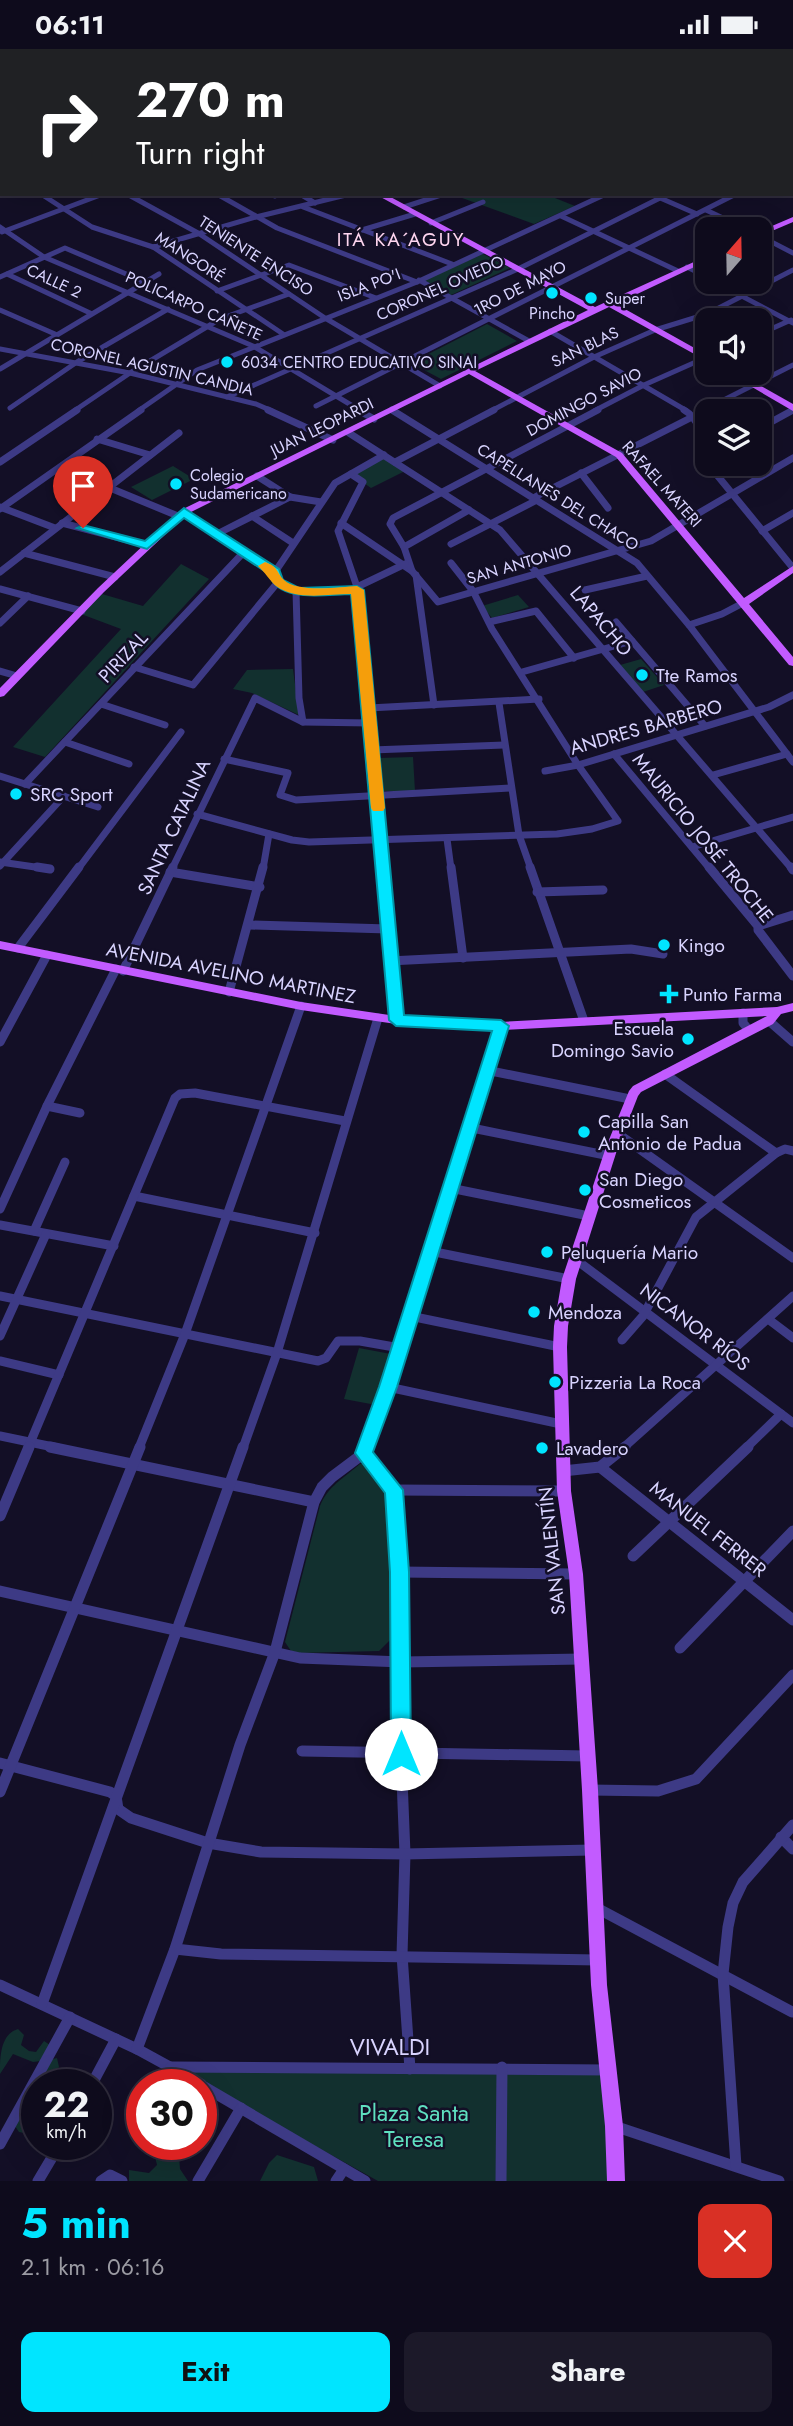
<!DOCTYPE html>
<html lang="en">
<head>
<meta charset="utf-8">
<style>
	body { margin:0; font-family:Jost,sans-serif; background:#1c1929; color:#f1f3f6; height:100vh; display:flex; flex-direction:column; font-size:26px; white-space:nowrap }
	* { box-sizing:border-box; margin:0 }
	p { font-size:23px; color:#9b9ba3 }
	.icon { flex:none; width:38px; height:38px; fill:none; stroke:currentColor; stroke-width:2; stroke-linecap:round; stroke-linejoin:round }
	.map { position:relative; height:2132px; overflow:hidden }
	.drawer { display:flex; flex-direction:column; background:#0e0b1c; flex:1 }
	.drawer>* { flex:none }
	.guide { position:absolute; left:0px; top:0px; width:794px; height:147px; box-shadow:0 7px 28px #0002,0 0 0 2px #2e2b3b; background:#202124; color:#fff; overflow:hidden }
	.needle { width:46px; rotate:20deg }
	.fabs { position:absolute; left:695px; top:168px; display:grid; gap:14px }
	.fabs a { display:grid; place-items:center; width:77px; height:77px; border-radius:14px; background:#0e0b1c; box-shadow:0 7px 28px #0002,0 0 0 2px #2e2b3b; font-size:35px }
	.speed { position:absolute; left:21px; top:2020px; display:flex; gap:14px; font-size:35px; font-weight:700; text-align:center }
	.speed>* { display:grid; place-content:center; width:91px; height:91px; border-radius:50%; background:#0e0b1c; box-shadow:0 7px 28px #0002,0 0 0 2px #2e2b3b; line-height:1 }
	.speed small { font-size:18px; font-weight:400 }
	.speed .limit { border:10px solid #d22; background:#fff; color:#111 }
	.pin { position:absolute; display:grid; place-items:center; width:60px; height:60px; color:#fff; margin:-72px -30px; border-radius:50% 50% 50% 0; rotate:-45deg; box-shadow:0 0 7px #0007 }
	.pin .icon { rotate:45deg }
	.me { position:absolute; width:77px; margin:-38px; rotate:0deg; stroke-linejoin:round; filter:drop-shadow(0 0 5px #0008) }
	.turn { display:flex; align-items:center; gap:24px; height:147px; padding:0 21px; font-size:32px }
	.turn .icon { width:91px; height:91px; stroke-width:2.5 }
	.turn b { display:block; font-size:49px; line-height:60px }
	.round { display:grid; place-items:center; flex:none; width:74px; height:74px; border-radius:14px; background:#1c1929 }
	.summary { display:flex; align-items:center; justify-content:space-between; height:119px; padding:0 21px }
	h1 { font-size:42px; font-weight:700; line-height:52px; color:#00e5ff }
	.primary-button { display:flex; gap:14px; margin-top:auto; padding:14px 21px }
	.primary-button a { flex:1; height:80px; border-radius:14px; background:#00e5ff; color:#111; font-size:28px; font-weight:700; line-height:80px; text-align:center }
	.primary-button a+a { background:#1c1929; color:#f1f3f6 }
	.status { display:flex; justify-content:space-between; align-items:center; height:49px; padding:0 35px; background:#0e0b1c; direction:ltr }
	.status svg { height:19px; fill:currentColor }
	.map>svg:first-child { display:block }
</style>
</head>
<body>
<div class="status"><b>06:11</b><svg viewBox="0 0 49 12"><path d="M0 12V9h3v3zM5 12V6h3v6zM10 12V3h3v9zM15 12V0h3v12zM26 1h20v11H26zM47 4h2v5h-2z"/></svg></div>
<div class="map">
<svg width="793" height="2132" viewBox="0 0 793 2132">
	<rect width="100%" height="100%" fill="#130f26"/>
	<!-- green -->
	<g fill="#12302f">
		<path d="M451 145H545L575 157 534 175Z"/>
		<path d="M483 205 510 219 451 246 424 231Z"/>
		<path d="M487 275 517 292 441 330 411 314Z"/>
		<path d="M384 406 407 421 371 439 351 425Z"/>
		<path d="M173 417 194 430 152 451 131 438Z"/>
		<path d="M181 515 209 530 45 708 13 698 121 580 81 565 102 545 143 557Z"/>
		<path d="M518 546 529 558 492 569 482 557Z"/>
		<path d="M641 610 664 636 643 643 620 616Z"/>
		<path d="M293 620 299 666 252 644 233 640 247 621Z"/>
		<path d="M413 708 415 742H380L379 709Z"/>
		<path d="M359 1299 391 1305 376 1356 344 1350Z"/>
		<path d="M360 1415H366L385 1436 389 1451 390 1591 379 1602 299 1604 291 1602 285 1593 320 1457C328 1437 344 1429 360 1415Z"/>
		<path d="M18 1980 24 1986 21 1996 29 2002 36 2003 44 1992 50 1996 41 2012 33 2013 13 2005 0 2025C0 2009 0 1985 18 1980Z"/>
		<path d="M57 2009 59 2018 52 2029 61 2033 76 2027 82 2035H37V2053L25 2066 24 2084 19 2083 13 2074 49 2011Z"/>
		<path d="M605 2021 611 2132H378L182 2023Z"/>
		<path d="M152 2095H178L180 2120 188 2132H129V2121L149 2124 157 2116Z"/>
		<path d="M277 2106 314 2118 318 2132H260L269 2114Z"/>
	</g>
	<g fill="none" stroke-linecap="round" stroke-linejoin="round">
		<!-- minor-far3 -->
		<g stroke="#3d3a85" stroke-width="5">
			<path d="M236 0 239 2"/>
			<path d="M474 0 478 2"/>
			<path d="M590 0 597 2"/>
			<path d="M638 0 642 2"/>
			<path d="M702 0 707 2"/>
			<path d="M756 0 762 2"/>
			<path d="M83 2 88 0"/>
			<path d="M183 2 188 0"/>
			<path d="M284 2 289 0"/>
			<path d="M370 2 375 0"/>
			<path d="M456 2 459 0"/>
			<path d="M652 2 655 0"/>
			<path d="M775 2 777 0"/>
			<path d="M0 118 2 120"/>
			<path d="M41 145 92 178 153 198 283 285"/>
			<path d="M127 145 198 184 325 269 440 337"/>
			<path d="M217 145 277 179 417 233"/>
			<path d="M300 145 315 154"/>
			<path d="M651 145 697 165"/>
			<path d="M275 147 280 145"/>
			<path d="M303 158 452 215"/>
			<path d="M404 158 444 145"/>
			<path d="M706 161 746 180"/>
			<path d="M561 167 678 222"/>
			<path d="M431 174 483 153"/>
			<path d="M0 178 44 208 253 297 361 362"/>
			<path d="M362 181 415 165"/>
			<path d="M2 183 103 145"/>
			<path d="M760 187 793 204"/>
			<path d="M153 198 256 168 350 145"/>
			<path d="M687 218 707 228"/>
			<path d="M7 225 90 264"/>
			<path d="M0 228 65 199 145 233"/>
			<path d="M419 231 529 292"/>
			<path d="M715 233 793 274"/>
			<path d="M217 242 289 216 376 249"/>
			<path d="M0 261 55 285"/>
			<path d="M550 282 687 362"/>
			<path d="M760 285 791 271"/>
			<path d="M0 300 130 324 256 355 272 362"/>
			<path d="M0 320 159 225"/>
			<path d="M227 348 518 220 660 149"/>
			<path d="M316 357 736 145"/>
			<path d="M10 359 77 313 168 260"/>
			<path d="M74 362 130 324 220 270 289 245"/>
			<path d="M138 362 197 321 417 233 606 145"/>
			<path d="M491 362 594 308 655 281 707 265 793 221"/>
			<path d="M594 362 644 336 707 308"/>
			<path d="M702 362 793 316"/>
			<path d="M791 362 793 361"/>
		</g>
		<!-- minor-far2 -->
		<g stroke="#3d3a85" stroke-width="7">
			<path d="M268 361 333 391"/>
			<path d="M358 361 374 370"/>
			<path d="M392 361 637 514 689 576 793 713"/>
			<path d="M684 361C701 370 704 395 707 413"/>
			<path d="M760 379 793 361"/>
			<path d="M349 384 500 481 792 820"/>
			<path d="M97 390 150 406"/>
			<path d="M0 413 77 361"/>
			<path d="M395 413 494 361"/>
			<path d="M708 415 793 519"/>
			<path d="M581 424 608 459"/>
			<path d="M351 425 363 433 338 482 357 538 382 820"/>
			<path d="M257 427 290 448 321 453"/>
			<path d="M110 439 178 467"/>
			<path d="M533 449 706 361"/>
			<path d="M0 458 55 479"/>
			<path d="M0 460 141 361"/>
			<path d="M184 463 215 486 275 523"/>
			<path d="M252 467 293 494"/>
			<path d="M62 474 147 496"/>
			<path d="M341 474 412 522 438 553 651 492 793 409"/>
			<path d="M762 482 793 464"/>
			<path d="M215 486 290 448"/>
			<path d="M451 495 537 451"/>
			<path d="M404 498 469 461"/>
			<path d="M24 504 115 528"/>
			<path d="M412 522 404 498 390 475 393 469 598 361"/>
			<path d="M0 523 179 384"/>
			<path d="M275 523 335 434 384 406"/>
			<path d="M416 526 434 656"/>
			<path d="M276 528 278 533 296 542 357 541"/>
			<path d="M357 538 405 515"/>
			<path d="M0 540 82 562"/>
			<path d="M585 541 647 527"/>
			<path d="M296 542 299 649 303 673"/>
			<path d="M489 573 536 562 574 609"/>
			<path d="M616 573 705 677"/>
			<path d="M0 574 28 547"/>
			<path d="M689 576 722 565 743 554"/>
			<path d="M134 618 193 636 278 533"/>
			<path d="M0 622 17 627"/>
			<path d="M522 623 632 592"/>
			<path d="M499 654 519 786 531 820"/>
			<path d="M101 655 165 676"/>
			<path d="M369 659 539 650"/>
			<path d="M65 693 129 715"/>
			<path d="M372 701 504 696"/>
			<path d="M614 705 710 820"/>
			<path d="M224 710 288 724 280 746 296 751 511 739"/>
			<path d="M545 722 578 716 769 658 793 646"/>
			<path d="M713 726 787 705"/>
			<path d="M0 727 98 758"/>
			<path d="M25 735 243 504"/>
			<path d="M197 765 292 791 309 793 557 785 592 780 618 772 578 716 492 580 473 542 451 514"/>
			<path d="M447 790 451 820"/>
			<path d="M692 798 793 768"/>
			<path d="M0 813 49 820"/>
			<path d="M0 817 64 747"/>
			<path d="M78 820 181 683"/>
			<path d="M172 820 255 649 303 673 371 674"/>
			<path d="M263 820 269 785"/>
		</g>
		<!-- minor-far1 -->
		<g stroke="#3d3a85" stroke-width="9">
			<path d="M37 818 50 820"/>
			<path d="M382 818 396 971"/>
			<path d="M451 818 463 909"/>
			<path d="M530 818 584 972"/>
			<path d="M709 818 758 877V881L793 927"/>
			<path d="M791 818 793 821"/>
			<path d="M170 823 260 838"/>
			<path d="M537 843 603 841"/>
			<path d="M250 876 388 880"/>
			<path d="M758 877 793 866"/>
			<path d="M18 899 79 818"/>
			<path d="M389 912 631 900 663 905"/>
			<path d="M123 922 173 818"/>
			<path d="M229 943 263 818"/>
			<path d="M743 964V974L749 981"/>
			<path d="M769 972 793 993"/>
			<path d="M0 993 47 906"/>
			<path d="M486 1021 630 1050"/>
			<path d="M665 1025 776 1104 785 1100 793 1102"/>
			<path d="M47 1057 80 1064"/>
			<path d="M467 1078 610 1107"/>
			<path d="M617 1084 793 1209"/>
			<path d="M450 1139 589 1167"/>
			<path d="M134 1147 315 1184"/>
			<path d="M0 1160 47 1057 116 920"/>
			<path d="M0 1176 114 1197"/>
			<path d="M34 1182 65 1113"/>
			<path d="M430 1202 569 1230"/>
			<path d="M575 1210 793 1374"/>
			<path d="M0 1247 318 1312 326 1309 338 1292H360L400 1299"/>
			<path d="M410 1267 560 1298"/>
			<path d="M768 1270 793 1289"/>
			<path d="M0 1287 46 1185"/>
			<path d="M622 1291 643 1267 696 1168 776 1104"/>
			<path d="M0 1312 59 1326"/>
			<path d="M388 1338 561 1375"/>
			<path d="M0 1387 58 1399"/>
			<path d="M28 1399 175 1049 180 1045 195 1044 345 1072"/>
			<path d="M139 1399 185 1285 301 957"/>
			<path d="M243 1399 277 1304 378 969"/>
			<path d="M366 1399 388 1338 501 977"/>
			<path d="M623 1399 793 1247"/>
			<path d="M746 1399 781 1365"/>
		</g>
		<!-- minor -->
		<g stroke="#3d3a85" stroke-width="11">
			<path d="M50 1398 314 1453"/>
			<path d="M364 1404 389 1432 395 1448 400 1523 401 1705 405 1805 402 1906 410 2020"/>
			<path d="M600 1418 793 1571"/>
			<path d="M563 1422 600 1418 625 1398"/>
			<path d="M394 1441 564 1442"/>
			<path d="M0 1467 29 1398"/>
			<path d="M633 1507 748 1398"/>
			<path d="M400 1523 576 1525"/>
			<path d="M0 1542 300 1609 402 1613 582 1610"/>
			<path d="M680 1599 793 1482"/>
			<path d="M302 1702 587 1707"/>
			<path d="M0 1714 110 1743 116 1747 118 1760 131 1769 208 1794 261 1803 405 1805 592 1801"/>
			<path d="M590 1741 658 1742 696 1730 793 1626"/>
			<path d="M0 1743 140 1398"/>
			<path d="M781 1788 793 1800"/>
			<path d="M595 1858 792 1963"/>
			<path d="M175 1900 221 1905 598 1911"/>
			<path d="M0 1936 137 2000 201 2035"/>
			<path d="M42 1955 243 1398"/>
			<path d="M137 2000 175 1900 240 1696 275 1603 314 1453 322 1438 332 1428 364 1404 366 1398"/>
			<path d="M171 2018 609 2021"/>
			<path d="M92 2035 116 1990"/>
			<path d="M201 2036 365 2132"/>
			<path d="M614 2077 779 2132"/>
			<path d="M0 2095 70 1968"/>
			<path d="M736 2117 723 1925 728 1878 733 1854 743 1833 793 1776"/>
			<path d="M38 2132 60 2095"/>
			<path d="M101 2132 110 2126 122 2132"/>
			<path d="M198 2132 241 2059"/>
			<path d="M336 2132 344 2120"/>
			<path d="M501 2132 502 2018"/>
		</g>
		<!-- major -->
		<g fill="#c25bff" fill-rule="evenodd">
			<path d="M108 0H116L118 2H109Z"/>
			<path d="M375 145H385L595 258 707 207V212L616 255 707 306V312L609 258 475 322 622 404 744 549 793 517V524L749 555 793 608V617L789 616 616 408 469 325 187 465 104 543 4 647 0 648V639L98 539 181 461 588 261Z"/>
			<path d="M793 168V173L760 187V182Z"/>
			<path d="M728 324H738L793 355V362Z"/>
			<path d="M0 892 301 953 396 967 501 973 777 958 793 954V962L781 965 773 975 641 1043 638 1047 618 1098 576 1230 568 1277 567 1298 571 1442 583 1525 598 1741 607 1936 623 2077 625 2132H607L605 2077 591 1936 582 1741 569 1525 557 1442 553 1298 554 1277 562 1230 606 1098 629 1042 633 1037 767 967 501 981 396 975 301 961 0 900Z"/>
		</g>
	</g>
	<!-- route -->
	<path fill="#00e5ff" stroke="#0095a6" stroke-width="2" d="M184 459 279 520 283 531 299 539 357 537 364 541 404 966 501 971 509 977 397 1338 373 1403 403 1441 409 1523 411 1705 408 1712 401 1714 394 1712 391 1705 390 1523 385 1444 355 1404 379 1338 492 982 396 977 389 971 351 545C326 545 279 555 269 525L184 469 147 500 77 479 83 476 145 492Z"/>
	<!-- slow -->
	<path fill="#f59e0b" d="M265 513C279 518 276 523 284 531 297 544 340 538 357 537L364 541 385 759 383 762H373L371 759 351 545C327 545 297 552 276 537 272 534 263 521 258 517Z"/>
	<!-- markers -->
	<g fill="#00e5ff" stroke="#130f26" stroke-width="2.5">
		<circle cx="552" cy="244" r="7"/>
		<circle cx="591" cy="249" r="7"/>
		<circle cx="227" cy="313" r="7"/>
		<circle cx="176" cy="435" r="7"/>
		<circle cx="642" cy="626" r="7"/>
		<circle cx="16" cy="745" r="7"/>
		<circle cx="664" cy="896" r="7"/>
		<path d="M665.5 934.5h7v7h7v7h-7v7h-7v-7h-7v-7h7z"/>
		<circle cx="688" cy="990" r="7"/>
		<circle cx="584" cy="1083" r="7"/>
		<circle cx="585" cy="1141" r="7"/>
		<circle cx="547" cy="1203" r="7"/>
		<circle cx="534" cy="1263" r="7"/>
		<circle cx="555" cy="1333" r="7"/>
		<circle cx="542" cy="1399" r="7"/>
	</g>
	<g text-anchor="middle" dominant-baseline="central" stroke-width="5" stroke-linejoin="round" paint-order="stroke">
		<!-- far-street labels -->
		<g font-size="16" fill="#d9d4ff" stroke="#130f26">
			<text transform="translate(256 207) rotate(33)">TENIENTE ENCISO</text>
			<text transform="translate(190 208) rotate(33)">MANGORÉ</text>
			<text transform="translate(54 232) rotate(25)">CALLE 2</text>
			<text transform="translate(369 236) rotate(-21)">ISLA PO'I</text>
			<text transform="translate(440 239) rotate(-24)">CORONEL OVIEDO</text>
			<text transform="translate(520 239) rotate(-27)">1RO DE MAYO</text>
			<text transform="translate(194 257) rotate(24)">POLICARPO CAÑETE</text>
			<text transform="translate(585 298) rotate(-26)">SAN BLAS</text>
			<text transform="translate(152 318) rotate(13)">CORONEL AGUSTIN CANDIA</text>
			<text transform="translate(584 353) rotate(-28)">DOMINGO SAVIO</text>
			<text transform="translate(322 378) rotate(-26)">JUAN LEOPARDI</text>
			<text transform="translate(662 435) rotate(48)">RAFAEL MATERI</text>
			<text transform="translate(558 448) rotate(32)">CAPELLANES DEL CHACO</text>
			<text transform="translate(519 515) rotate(-16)">SAN ANTONIO</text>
		</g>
		<!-- far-poi labels -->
		<g font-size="16" fill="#d9d4ff" stroke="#130f26" text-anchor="start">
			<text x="605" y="249">Super</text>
			<text x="552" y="264" text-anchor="middle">Pincho</text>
			<text x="241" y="313">6034 CENTRO EDUCATIVO SINAI</text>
			<text x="190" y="426">Colegio<tspan x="190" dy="18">Sudamericano</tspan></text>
		</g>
		<!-- far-quarter labels -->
		<g font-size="19" letter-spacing="2" fill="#ffd6f0" stroke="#130f26">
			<text x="401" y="190">ITÁ KA´AGUY</text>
		</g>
		<!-- street labels -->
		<g font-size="19" fill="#d9d4ff" stroke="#130f26">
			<text transform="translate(601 572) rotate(50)">LAPACHO</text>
			<text transform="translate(123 608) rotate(-47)">PIRIZAL</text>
			<text transform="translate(646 678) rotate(-16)">ANDRES BARBERO</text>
			<text transform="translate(174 778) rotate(-65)">SANTA CATALINA</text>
			<text transform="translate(703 789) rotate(51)">MAURICIO JOSÉ TROCHE</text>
			<text transform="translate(231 924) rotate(11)">AVENIDA AVELINO MARTINEZ</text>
			<text transform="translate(695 1278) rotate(37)">NICANOR RÍOS</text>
			<text transform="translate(708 1480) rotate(38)">MANUEL FERRER</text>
			<text transform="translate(552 1502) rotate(-96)">SAN VALENTÍN</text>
		</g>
		<!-- poi labels -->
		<g font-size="19" fill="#d9d4ff" stroke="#130f26" text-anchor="start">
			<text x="656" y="626">Tte Ramos</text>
			<text x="30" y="745">SRC Sport</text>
			<text x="678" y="896">Kingo</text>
			<text x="683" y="945">Punto Farma</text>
			<text x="674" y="979" text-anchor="end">Escuela<tspan x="674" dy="22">Domingo Savio</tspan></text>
			<text x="598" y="1072">Capilla San<tspan x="598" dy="22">Antonio de Padua</tspan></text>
			<text x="599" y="1130">San Diego<tspan x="599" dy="22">Cosmeticos</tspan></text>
			<text x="561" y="1203">Peluquería Mario</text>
			<text x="548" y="1263">Mendoza</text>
			<text x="569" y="1333">Pizzeria La Roca</text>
			<text x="556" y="1399">Lavadero</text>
		</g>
		<!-- near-street labels -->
		<g font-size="23" fill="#d9d4ff" stroke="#130f26">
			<text x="390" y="1998">VIVALDI</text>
		</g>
		<!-- near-park labels -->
		<g font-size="23" fill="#5fe0c0" stroke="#130f26">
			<text x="414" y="2064">Plaza Santa<tspan x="414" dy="26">Teresa</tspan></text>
		</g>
	</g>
</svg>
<div class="fabs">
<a><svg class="needle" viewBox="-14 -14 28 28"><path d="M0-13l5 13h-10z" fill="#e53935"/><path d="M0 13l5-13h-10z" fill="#9b9ba3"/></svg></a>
<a><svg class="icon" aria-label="sound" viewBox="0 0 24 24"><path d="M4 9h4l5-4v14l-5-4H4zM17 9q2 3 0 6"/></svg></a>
<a><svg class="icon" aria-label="layers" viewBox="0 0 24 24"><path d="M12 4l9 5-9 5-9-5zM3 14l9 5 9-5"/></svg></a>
</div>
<div class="speed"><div>22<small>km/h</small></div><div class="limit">30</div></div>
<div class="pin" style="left:83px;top:479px;background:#d93025"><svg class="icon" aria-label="arrive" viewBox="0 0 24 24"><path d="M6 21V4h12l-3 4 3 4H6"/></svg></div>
<svg class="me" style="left:401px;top:1705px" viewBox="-20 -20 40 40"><circle r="19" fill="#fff"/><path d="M0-13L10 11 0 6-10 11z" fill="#00e5ff"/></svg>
<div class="guide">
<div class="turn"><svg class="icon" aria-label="right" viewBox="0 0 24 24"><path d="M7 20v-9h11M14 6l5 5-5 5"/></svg><div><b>270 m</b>Turn right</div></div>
</div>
</div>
<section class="drawer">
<div class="summary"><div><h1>5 min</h1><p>2.1 km · 06:16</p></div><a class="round" style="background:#d93025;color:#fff"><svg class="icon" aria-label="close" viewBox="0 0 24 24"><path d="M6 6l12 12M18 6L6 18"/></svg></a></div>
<div class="primary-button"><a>Exit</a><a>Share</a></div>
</section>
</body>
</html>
